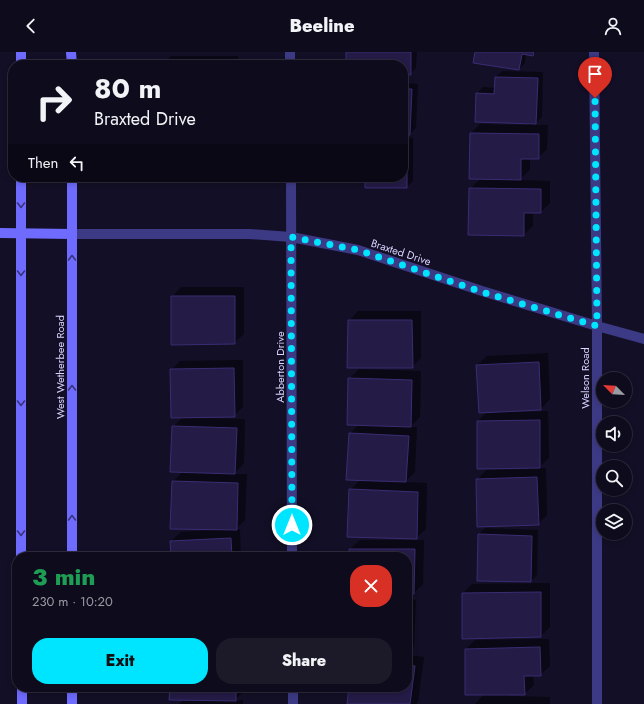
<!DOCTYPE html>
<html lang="en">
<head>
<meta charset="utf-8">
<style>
	body { margin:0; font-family:Jost,sans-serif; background:#1c1929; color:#f1f3f6; height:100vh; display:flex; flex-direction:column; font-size:15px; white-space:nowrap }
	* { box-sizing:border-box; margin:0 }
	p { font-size:13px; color:#9b9ba3 }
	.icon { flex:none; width:22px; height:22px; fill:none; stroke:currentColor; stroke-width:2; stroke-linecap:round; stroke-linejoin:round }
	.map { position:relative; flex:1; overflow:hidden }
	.drawer { position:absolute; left:12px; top:500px; width:400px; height:140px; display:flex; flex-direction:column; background:#0e0b1c; border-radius:16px; box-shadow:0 2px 6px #0003,0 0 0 1px #2e2b3b }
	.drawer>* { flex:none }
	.banner { position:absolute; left:8px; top:8px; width:400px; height:122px; border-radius:16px; box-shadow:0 2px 6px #0003,0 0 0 1px #2e2b3b; background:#0e0b1c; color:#f1f3f6; overflow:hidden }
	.needle { width:26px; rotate:294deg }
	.buttons { position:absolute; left:596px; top:320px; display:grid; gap:8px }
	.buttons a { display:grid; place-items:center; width:36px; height:36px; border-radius:50%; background:#0e0b1c; box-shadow:0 2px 6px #0003,0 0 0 1px #2e2b3b; font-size:20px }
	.pin { position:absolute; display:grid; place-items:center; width:34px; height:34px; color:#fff; margin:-41px -17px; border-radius:50% 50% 50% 0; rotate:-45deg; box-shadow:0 0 4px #0007 }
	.pin .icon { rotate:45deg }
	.me { position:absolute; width:44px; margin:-22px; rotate:0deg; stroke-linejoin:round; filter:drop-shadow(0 0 3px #0008) }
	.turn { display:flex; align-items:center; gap:14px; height:84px; padding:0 20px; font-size:18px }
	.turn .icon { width:52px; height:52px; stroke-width:2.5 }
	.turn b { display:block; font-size:28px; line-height:34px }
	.then { display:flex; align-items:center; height:38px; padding:0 20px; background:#0003; gap:8px; font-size:15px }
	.round { display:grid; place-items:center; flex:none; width:42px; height:42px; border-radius:16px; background:#1c1929 }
	.headline { display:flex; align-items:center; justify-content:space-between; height:68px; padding:0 20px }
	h1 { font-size:24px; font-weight:800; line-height:30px; color:#1e9e55 }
	.button { display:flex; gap:8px; margin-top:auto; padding:8px 20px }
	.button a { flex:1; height:46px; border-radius:16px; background:#00e5ff; color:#111; font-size:16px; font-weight:800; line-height:46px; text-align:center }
	.button a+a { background:#1c1929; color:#f1f3f6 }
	header { display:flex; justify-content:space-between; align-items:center; height:52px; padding:0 20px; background:#0e0b1c; font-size:18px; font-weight:800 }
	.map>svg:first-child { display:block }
</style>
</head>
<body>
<header><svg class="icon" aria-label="back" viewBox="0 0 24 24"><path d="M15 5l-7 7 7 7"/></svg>Beeline<svg class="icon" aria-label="person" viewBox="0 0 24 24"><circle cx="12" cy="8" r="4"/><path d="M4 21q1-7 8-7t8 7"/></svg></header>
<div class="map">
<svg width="644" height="652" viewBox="0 0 644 652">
	<rect width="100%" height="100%" fill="#130f26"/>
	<!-- shadow -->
	<g fill="#0007">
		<path d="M347 0H417L416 16 410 22H403V13H362V10Z"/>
		<path d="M476 0H536L533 3 526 2 525 11 519 17Z"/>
		<path d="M171 4H238V13H165V10Z"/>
		<path d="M502 19 543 20 542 65 534 73H548L547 97 538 106H530V118L519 128 550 129V151L541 160H533V174L523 183 470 137 481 126 471 81 480 72 527 73V71L477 41 483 35 495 36 496 25Z"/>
		<path d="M403 31 418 32 416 76 410 82H403Z"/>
		<path d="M403 86H413V129L407 135 366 125H403Z"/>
		<path d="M181 235H244V282L234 291 172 245Z"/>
		<path d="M358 259H421V306L412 315 349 269Z"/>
		<path d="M548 301 550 347 541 357 518 358 519 360 548 359 549 406 538 416H546L547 463 538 472 477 428 486 418 528 417V415L478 369 488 359 477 313 487 304Z"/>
		<path d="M243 308V355L234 364H202V366L245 367 244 411 234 422H247L245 468 236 477H240L241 505H172L171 489 181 480 214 478V477L173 430 183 419 173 375 183 365 171 318 180 309Z"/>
		<path d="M359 317 421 319 420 365 410 375H417L415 420 405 430 427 431 426 477 416 486 350 438 361 427 350 382 359 372 349 327Z"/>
		<path d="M485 476 538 478 537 523 531 529 479 482Z"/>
		<path d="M360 488H424L423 532 414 541H407V505H350V497Z"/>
		<path d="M550 531V575L541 584 463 541 472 532Z"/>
		<path d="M407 547 416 548 414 594 408 601Z"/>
		<path d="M549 587 550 614 540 623H533L534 633 524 642H509V644L550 645V652H475L484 642 466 597 475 588Z"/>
		<path d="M407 603 424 605 418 650 416 652H348L350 635H407Z"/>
		<path d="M171 635H244V639L234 649 243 648V652H179L182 649H191V647Z"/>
	</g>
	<!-- building -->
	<g fill="#241b47" stroke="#3b2d73">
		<path d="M346 0H411V23H403V13H361V11H346Z"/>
		<path d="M475 0H534L533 4 522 2 519 18 473 11Z"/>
		<rect x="164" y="10" width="68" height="3"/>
		<path d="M495 25 538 26 536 72 475 70 476 41 494 42Z"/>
		<path d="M403 37H412L410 83H403Z"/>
		<path d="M470 81 539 82V107H521V128L469 127Z"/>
		<path d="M403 92H407V136H365V125H403Z"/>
		<path d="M469 136 541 137V161H524V184L468 183Z"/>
		<path d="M171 244H235V292L171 293Z"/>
		<path d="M348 268H412L413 316H347Z"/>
		<path d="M539 310 541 358 479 361 476 313Z"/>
		<path d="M234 316 235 365 171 366 170 317Z"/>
		<path d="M348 326 412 328 411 375 347 373Z"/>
		<path d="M540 368V416L477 417V369Z"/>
		<path d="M172 374 237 376 235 422 170 420Z"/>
		<path d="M349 381 409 384 406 430 346 428Z"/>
		<path d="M537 425 539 473 477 475 476 427Z"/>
		<path d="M172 429 238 431 237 478 170 477Z"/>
		<path d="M349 437 418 440 417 487 347 485Z"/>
		<path d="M478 482 532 484 531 530 477 529Z"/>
		<path d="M231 486 232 505H171L170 489Z"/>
		<path d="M349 497H415L414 542H407V505H349Z"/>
		<path d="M541 540V585L462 587V541Z"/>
		<path d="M407 554H410L408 602H407Z"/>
		<path d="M540 595 541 624H524L525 643H465V597Z"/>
		<path d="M407 613 415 614 410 652H347L349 635H407Z"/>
		<path d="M170 635H236V649L169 648Z"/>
	</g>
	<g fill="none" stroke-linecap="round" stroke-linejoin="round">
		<!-- street -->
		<g stroke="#3d3a85" stroke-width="10">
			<path d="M290 0V13"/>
			<path d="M594 0 597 274V652"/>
			<path d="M291 125 292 505"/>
			<path d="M72 182H249L291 185 358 198 482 239 597 274 644 287"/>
			<path d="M293 635V652"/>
		</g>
		<!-- secondary -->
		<g stroke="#6f6bff" stroke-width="10">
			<path d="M21 0V13"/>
			<path d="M71 0 72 13"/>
			<path d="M21 125V505"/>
			<path d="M72 125V505"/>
			<path d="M0 181 72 182"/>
			<path d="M22 635V652"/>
			<path d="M72 635V652"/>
		</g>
	</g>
	<!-- one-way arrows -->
	<defs><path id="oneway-chevron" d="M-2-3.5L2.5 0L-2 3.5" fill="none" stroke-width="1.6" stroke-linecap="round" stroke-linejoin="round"/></defs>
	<g stroke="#38347d">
		<use href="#oneway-chevron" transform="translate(21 153) rotate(90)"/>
		<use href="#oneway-chevron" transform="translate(72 206) rotate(-90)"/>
		<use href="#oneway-chevron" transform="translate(21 221) rotate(90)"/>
		<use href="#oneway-chevron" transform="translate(72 336) rotate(-90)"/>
		<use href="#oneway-chevron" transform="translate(21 351) rotate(90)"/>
		<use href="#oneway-chevron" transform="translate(72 466) rotate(-90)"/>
		<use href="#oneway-chevron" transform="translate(21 481) rotate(90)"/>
	</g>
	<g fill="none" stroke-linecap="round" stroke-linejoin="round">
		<!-- route -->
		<path stroke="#00e5ff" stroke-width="7" stroke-dasharray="0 12.6" d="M292 473 291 185 358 198 482 240 597 274 595 46"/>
	</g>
	<g text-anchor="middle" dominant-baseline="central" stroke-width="3" stroke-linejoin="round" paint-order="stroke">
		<!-- street labels -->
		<g font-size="11" fill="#d9d4ff" stroke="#130f26">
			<text transform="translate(401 200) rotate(18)">Braxted Drive</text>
			<text transform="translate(60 315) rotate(-90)">West Wetherbee Road</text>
			<text transform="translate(280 315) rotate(-90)">Abberton Drive</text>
			<text transform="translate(585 326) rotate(-90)">Welson Road</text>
		</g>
	</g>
</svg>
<div class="buttons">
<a><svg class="needle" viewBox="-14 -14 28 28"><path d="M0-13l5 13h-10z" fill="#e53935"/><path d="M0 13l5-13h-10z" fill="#9b9ba3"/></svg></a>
<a><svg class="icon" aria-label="sound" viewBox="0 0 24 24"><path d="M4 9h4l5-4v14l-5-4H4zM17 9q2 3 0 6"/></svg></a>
<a><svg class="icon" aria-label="search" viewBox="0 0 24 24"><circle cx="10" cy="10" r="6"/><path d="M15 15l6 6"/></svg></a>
<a><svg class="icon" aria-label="layers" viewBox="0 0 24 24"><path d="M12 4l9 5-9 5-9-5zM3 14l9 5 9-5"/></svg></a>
</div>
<div class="pin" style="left:595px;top:46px;background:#d93025"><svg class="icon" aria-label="arrive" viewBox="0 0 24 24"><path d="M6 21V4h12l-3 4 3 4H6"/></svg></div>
<svg class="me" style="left:292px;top:473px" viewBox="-20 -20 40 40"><circle r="17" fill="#00e5ff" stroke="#fff" stroke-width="3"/><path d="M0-11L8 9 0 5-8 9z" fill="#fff"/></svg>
<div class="banner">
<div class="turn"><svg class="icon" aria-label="right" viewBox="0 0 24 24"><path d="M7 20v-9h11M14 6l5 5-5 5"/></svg><div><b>80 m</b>Braxted Drive</div></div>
<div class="then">Then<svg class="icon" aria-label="left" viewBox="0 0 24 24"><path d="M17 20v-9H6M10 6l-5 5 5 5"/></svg></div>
</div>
<section class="drawer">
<div class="headline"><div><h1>3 min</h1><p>230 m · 10:20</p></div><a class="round" style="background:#d93025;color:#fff"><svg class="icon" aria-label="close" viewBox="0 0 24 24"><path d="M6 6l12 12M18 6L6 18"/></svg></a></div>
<div class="button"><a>Exit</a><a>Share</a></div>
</section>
</div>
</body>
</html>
